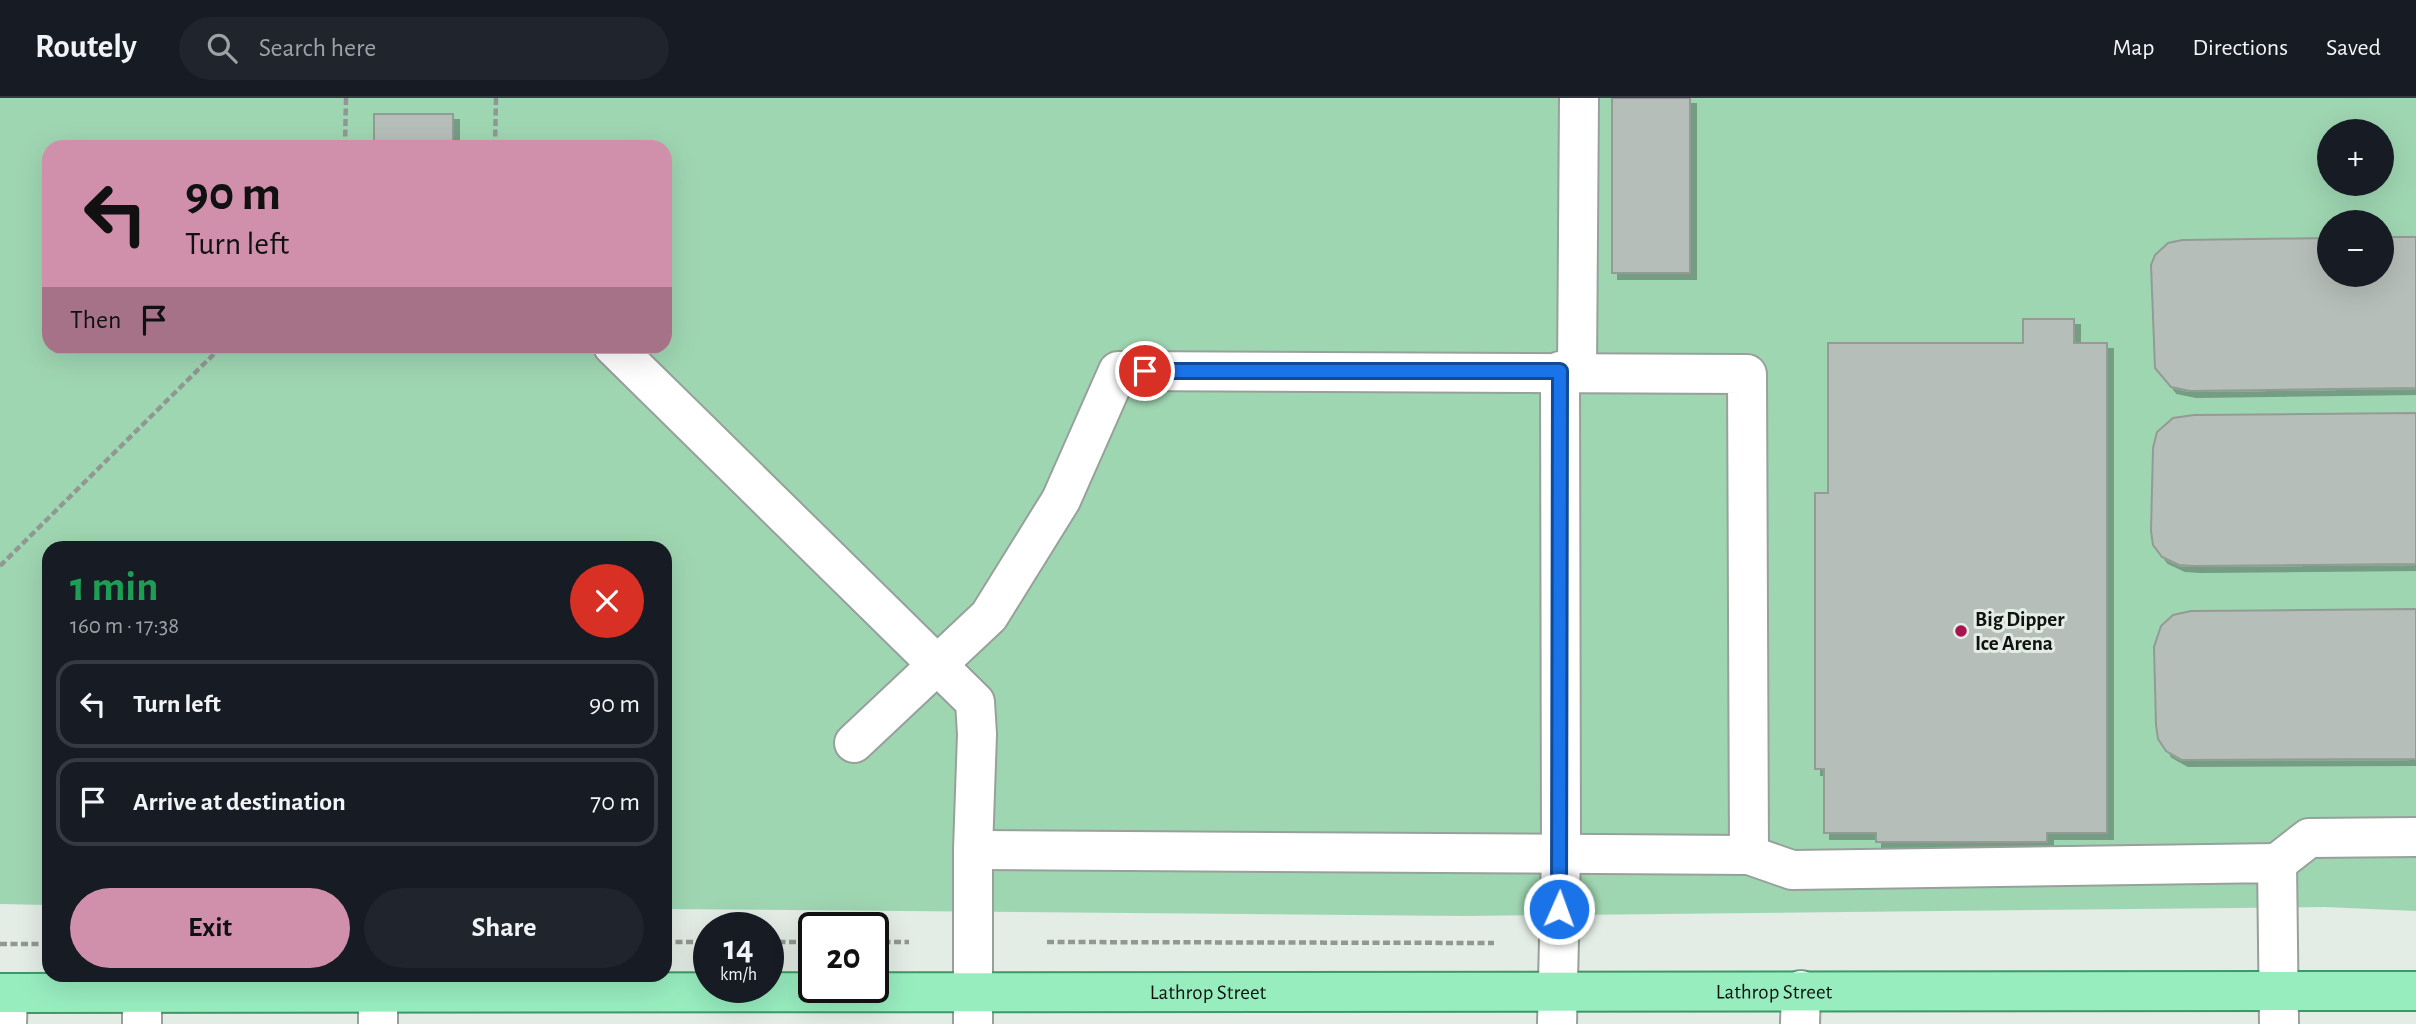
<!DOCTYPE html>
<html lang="en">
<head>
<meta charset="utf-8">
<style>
	body { margin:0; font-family:"Alegreya Sans",sans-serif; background:#20242c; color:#f1f3f6; height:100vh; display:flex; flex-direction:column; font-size:26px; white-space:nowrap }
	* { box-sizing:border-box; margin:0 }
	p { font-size:23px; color:#9ea1a6 }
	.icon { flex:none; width:38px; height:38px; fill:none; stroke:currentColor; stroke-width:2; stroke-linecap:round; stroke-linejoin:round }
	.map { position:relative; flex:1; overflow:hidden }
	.sheet { position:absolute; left:42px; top:443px; width:630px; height:441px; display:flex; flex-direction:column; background:#171b24; border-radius:21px; box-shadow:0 7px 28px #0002 }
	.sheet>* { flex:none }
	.top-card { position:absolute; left:42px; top:42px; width:630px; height:214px; border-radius:21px; box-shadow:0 7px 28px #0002; background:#d08faa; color:#111; overflow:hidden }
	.buttons { position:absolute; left:2317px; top:21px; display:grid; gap:14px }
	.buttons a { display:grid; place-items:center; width:77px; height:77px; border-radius:50%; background:#171b24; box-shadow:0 7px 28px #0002; font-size:35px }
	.speed { position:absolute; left:693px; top:814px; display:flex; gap:14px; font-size:35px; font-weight:700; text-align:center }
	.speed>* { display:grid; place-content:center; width:91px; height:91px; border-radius:50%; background:#171b24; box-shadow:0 7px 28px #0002; line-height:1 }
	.speed small { font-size:18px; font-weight:400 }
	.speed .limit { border:4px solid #111; border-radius:10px; background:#fff; color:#111 }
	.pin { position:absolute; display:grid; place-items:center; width:60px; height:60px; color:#fff; margin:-30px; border:4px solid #fff; border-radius:50%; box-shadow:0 2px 7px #0007 }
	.me { position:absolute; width:77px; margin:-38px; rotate:2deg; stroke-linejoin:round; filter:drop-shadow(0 0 5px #0008) }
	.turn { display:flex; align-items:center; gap:24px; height:147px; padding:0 28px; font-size:32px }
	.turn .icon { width:91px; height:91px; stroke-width:2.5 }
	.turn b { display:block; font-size:49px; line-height:60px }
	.then { display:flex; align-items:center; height:66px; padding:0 28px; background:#0003; gap:14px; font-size:26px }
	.round { display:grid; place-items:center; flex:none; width:74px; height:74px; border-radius:37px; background:#20242c }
	.head { display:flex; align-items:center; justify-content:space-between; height:119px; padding:0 28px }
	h1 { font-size:42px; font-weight:600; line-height:52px; color:#1e9e55 }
	.button { display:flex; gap:14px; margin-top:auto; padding:14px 28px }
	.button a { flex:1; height:80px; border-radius:42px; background:#d08faa; color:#111; font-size:28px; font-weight:600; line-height:80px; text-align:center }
	.button a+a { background:#20242c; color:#f1f3f6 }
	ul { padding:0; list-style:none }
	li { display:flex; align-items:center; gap:21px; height:88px; margin:0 14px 10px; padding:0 14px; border:4px solid #363941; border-radius:21px }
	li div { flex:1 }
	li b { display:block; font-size:26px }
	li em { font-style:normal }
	header { display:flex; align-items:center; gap:42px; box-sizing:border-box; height:98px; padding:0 35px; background:#171b24; border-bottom:2px solid #363941 }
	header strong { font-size:33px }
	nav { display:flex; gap:38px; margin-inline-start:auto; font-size:24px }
	.search { width:490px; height:63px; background:#20242c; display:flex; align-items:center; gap:18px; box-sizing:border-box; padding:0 24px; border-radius:38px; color:#9ea1a6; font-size:26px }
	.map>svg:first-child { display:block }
</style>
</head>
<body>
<header>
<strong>Routely</strong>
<div class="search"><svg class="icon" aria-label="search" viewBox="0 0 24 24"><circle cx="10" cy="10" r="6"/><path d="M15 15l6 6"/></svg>Search here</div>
<nav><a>Map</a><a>Directions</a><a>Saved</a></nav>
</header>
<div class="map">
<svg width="2416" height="926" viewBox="0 0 2416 926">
	<defs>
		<filter id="shadow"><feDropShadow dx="6" dy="6" stdDeviation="0" flood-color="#0004"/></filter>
	</defs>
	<rect width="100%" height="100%" fill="#e3ece5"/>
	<!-- green -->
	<path fill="#9fd6b2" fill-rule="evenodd" d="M0 0H2416V813L2324 809 1465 818 665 811V450H49V807L0 806ZM2329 33H2382V86H2329ZM49 49H665V248H49ZM2329 124H2382V177H2329Z"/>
	<!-- building -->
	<g fill="#b5beb8" stroke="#939b95" stroke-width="2" filter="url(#shadow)">
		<rect x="1612" y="0" width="78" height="175"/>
		<rect x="374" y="16" width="79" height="33"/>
		<path d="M2382 139H2416V290L2190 293 2171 289 2155 270 2151 167 2155 157 2168 145 2182 142 2329 140V177H2382Z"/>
		<path d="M2023 221H2074V245H2107V735H2047V744H1876V735H1824V671H1815V395H1828V245H2023Z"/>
		<path d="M2416 315V466L2194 468 2179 467 2162 459 2153 447 2151 433 2153 350 2157 334 2173 320 2194 317Z"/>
		<path d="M2416 511V661L2182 662 2166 653 2158 641 2156 627 2154 549 2161 528 2173 517 2191 513Z"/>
	</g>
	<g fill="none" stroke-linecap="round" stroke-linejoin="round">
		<!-- minor casing -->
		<g stroke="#97a09a" stroke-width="42">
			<g id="minor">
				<path d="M613 248 975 604 977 636 973 752V926"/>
				<path d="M1577 274 1579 0"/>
				<path d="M854 645 989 518 1061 402 1118 273 1747 276 1749 757"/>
				<path d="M973 752 1749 757 1792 772 2277 765 2279 926"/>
				<path d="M2277 765 2309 740 2416 739"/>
				<path d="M142 895V926"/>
				<path d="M378 895V926"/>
				<path d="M7 926 8 895"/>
				<path d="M1557 926 1561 756 1560 273"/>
				<path d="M1800 926 1801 892"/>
			</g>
		</g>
		<!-- major casing -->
		<g stroke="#3c9966" stroke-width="42">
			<g id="major">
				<path id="s1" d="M0 895 2416 893"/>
			</g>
		</g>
		<!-- path -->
		<g stroke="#919893" stroke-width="4.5" stroke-dasharray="7 3.5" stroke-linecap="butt">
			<path d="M345 49 346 0"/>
			<path d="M495 49 496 0"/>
			<path d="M0 468 222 248"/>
			<path d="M665 844H709"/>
			<path d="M768 844H814"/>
			<path d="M873 844H909"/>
			<path d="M1047 844 1494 845"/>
			<path d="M0 846H49"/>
		</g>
		<!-- minor -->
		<use href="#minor" stroke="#fff" stroke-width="38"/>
		<!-- major -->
		<use href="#major" stroke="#98edbf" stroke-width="38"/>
	</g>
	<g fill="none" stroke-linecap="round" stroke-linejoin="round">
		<!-- route casing -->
		<g stroke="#114b97" stroke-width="18">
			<path id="route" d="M1145 273H1560L1559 811"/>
		</g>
		<!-- route -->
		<use href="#route" stroke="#1a73e8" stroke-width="12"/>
	</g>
	<!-- markers -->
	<circle fill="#a8154e" stroke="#e3ece5" stroke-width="2.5" cx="1961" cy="533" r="7"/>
	<g text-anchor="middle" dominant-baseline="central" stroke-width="6" stroke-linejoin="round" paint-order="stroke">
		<!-- poi labels -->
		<g font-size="21" font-weight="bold" fill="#101311" stroke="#e3ece5" text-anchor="start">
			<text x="1975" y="521">Big Dipper<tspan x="1975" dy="24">Ice Arena</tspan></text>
		</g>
		<!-- street labels -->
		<g font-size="21" fill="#101311" stroke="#e3ece5">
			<text stroke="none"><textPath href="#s1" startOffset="1774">Lathrop Street</textPath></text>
			<text stroke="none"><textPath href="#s1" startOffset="1208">Lathrop Street</textPath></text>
		</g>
	</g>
</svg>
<div class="buttons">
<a>+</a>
<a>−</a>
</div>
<div class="speed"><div>14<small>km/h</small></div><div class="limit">20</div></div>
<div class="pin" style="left:1145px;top:273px;background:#d93025"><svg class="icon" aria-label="arrive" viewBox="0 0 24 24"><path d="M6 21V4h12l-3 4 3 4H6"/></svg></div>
<svg class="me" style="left:1559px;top:811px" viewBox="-20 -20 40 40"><circle r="17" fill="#1a73e8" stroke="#fff" stroke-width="3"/><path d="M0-11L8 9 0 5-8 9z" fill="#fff"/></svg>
<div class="top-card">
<div class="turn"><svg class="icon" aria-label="left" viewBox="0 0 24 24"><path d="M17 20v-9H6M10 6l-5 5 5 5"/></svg><div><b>90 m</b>Turn left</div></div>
<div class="then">Then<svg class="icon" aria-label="arrive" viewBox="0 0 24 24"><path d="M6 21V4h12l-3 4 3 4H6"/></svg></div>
</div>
<section class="sheet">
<div class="head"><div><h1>1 min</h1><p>160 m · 17:38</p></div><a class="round" style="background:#d93025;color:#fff"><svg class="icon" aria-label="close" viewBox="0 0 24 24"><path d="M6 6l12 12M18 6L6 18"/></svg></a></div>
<ul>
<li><svg class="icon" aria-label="left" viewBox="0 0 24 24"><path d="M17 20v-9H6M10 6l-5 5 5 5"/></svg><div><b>Turn left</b></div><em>90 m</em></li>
<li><svg class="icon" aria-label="arrive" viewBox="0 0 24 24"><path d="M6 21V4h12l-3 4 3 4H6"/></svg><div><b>Arrive at destination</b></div><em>70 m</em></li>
</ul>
<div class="button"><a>Exit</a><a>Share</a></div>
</section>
</div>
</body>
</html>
